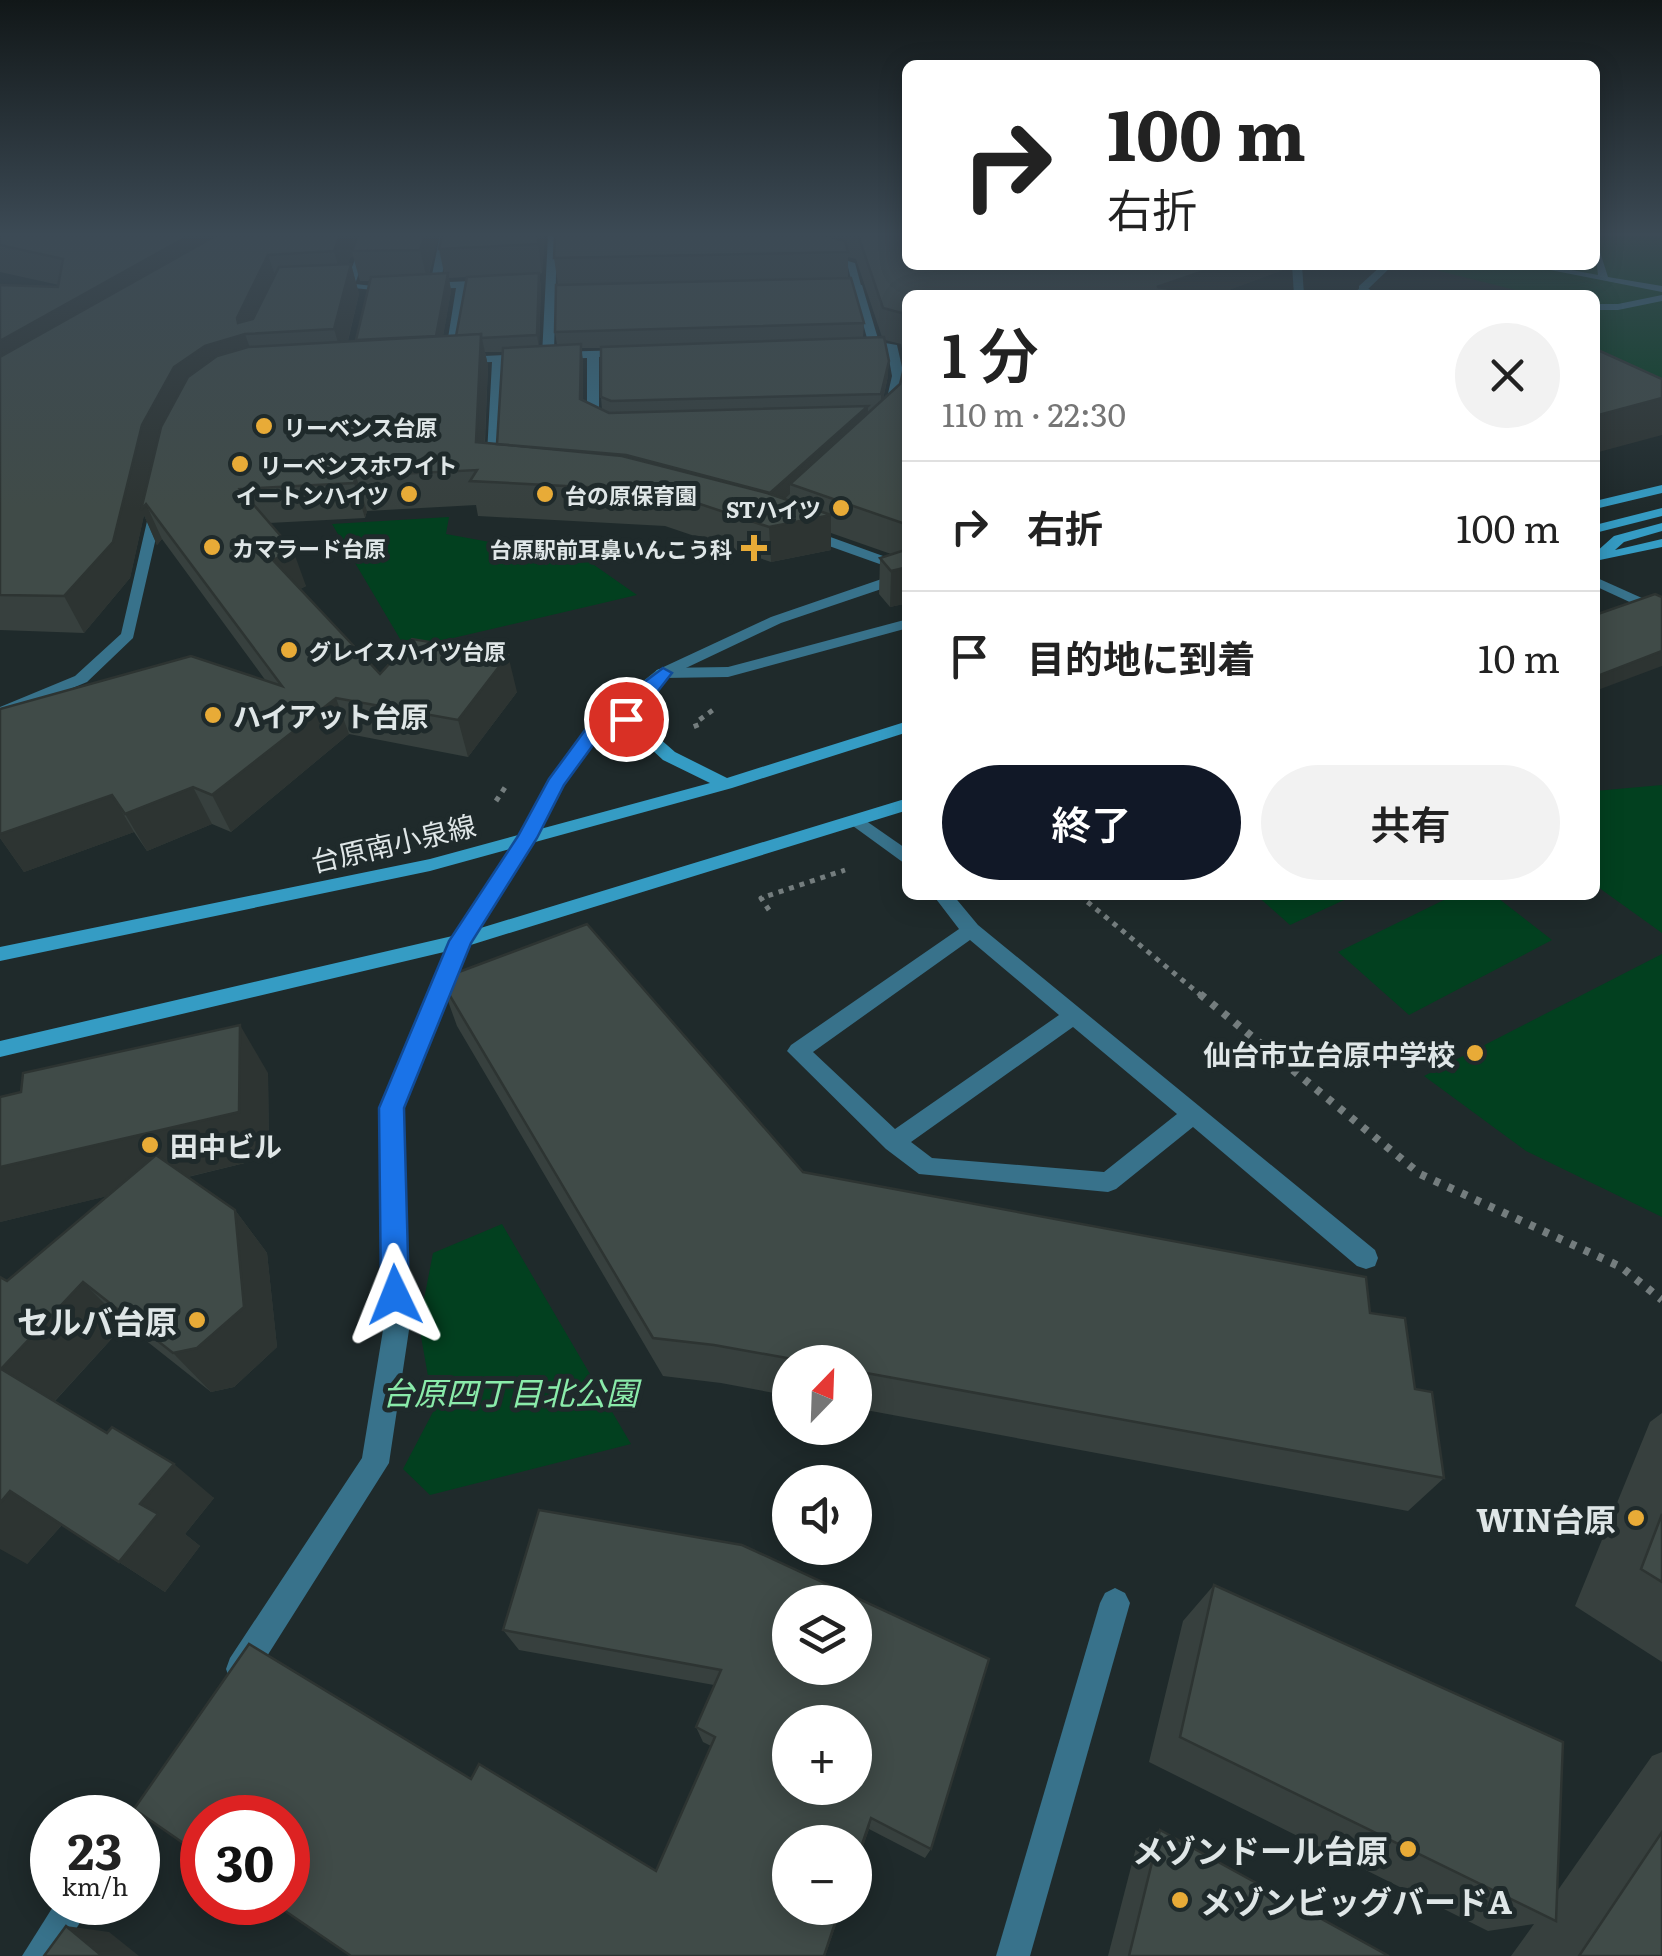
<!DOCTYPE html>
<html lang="ja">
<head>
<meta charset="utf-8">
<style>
	body { margin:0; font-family:Literata,"Noto Sans JP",serif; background:#f2f2f2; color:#222; height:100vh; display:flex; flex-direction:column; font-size:38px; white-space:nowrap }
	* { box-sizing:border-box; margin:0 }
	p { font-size:32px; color:#767676 }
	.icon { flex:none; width:55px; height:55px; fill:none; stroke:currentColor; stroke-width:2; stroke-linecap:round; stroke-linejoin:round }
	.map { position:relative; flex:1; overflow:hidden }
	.side { position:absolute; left:902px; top:290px; width:698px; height:610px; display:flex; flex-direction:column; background:#fff; border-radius:15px; box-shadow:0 5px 25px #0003 }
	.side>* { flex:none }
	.top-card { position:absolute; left:902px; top:60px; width:698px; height:210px; border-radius:15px; box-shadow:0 5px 25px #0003; background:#fff; color:#222; overflow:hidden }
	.needle { width:65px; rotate:23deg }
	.buttons { position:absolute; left:772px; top:1345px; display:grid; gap:20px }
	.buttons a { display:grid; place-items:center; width:100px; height:100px; border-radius:50%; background:#fff; box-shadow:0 5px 25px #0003; font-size:50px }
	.speed { position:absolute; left:30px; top:1795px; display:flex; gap:20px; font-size:50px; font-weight:700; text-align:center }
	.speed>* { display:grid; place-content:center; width:130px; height:130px; border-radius:50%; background:#fff; box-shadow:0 5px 25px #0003; line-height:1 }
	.speed small { font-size:25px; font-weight:400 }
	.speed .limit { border:15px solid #d22; background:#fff; color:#111 }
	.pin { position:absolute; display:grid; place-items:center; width:85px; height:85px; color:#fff; margin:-42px; border:5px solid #fff; border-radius:50%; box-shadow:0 2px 10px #0007 }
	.me { position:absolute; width:110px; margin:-55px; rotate:358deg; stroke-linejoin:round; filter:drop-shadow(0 0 8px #0008) }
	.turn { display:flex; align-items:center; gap:35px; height:210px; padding:0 40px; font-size:45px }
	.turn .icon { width:130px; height:130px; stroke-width:2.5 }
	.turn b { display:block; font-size:70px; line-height:85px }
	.round { display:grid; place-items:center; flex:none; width:105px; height:105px; border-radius:52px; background:#f2f2f2 }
	.headline { display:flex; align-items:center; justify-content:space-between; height:170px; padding:0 40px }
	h1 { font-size:60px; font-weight:600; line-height:75px }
	.cta { display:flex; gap:20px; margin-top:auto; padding:20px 40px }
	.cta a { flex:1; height:115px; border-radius:60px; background:#111827; color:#fff; font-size:40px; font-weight:600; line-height:115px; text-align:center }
	.cta a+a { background:#f2f2f2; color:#222 }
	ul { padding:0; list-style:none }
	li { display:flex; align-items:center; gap:30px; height:130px; padding:0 40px; border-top:2px solid #e0e0e0 }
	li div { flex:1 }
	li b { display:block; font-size:38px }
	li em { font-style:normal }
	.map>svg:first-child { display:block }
</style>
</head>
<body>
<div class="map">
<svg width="1662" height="1956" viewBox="0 0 1662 1956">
	<rect width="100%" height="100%" fill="#1f2a2b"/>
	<!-- green -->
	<g fill="#02401f">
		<path d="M1595 235H1662V378L1595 355V295H1535L1416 265H1595Z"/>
		<path d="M449 517 446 534 587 560 637 595 406 649 332 524Z"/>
		<path d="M1662 785V933L1595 885V791Z"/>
		<path d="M1256 895H1355L1290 925Z"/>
		<path d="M1454 895H1494L1552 940 1409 1015 1338 952Z"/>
		<path d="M1662 954V1217L1526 1151 1424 1076Z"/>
		<path d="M502 1224 631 1444 430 1495 403 1469 434 1410 419 1325 433 1253Z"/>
	</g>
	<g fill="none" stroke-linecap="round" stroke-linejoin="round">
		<!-- path-far1 -->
		<g stroke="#747d7e" stroke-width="5" stroke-dasharray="5 6" stroke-linecap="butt">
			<path d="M697 728 695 723 713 710"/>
			<path d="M496 801 506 786"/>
			<path d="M1079 895 1203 997"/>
			<path d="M769 910 761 898 845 870"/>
		</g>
		<!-- path -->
		<path stroke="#747d7e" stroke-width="8" stroke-dasharray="6 9" stroke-linecap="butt" d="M1200 994 1420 1174 1621 1267 1662 1300"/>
		<!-- lane -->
		<g fill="#38728b" fill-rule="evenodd">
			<path d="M440 235H450L440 285 435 288 430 285Z"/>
			<path d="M823 254 855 263 862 289 853 287 848 267 820 259Z"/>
			<path d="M356 257 364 259 355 284 373 286V290L344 287Z"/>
			<path d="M1292 265H1302L1304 295H1294Z"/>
			<path d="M1363 285 1378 295H1352Z"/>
			<path d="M908 619V628L728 677 663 678 655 673 663 668 728 667Z"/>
			<path d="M859 816 908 850V866L853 826 850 822 853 818Z"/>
			<path d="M933 895H953L978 925 1375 1250 1378 1258 1375 1266 1366 1269 1357 1266 1193 1127 1116 1189 1108 1192 919 1174 886 1149 787 1051 791 1045 959 929ZM970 940 1059 1015 895 1129 813 1052ZM1073 1027 1177 1114 1104 1172 932 1158 911 1142Z"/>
			<path d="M1115 1588 1125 1593 1130 1603 1030 1956H996L1100 1603 1105 1593Z"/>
		</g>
		<!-- street -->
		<g fill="#38728b" fill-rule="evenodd">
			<path d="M548 235H557L554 352 625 350 630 353 625 356 599 357V415L611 419V425H603L587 417V358L548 359 542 356Z"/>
			<path d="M1595 249 1600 252 1608 277 1662 286V292L1525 265H1545L1598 275Z"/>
			<path d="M1382 265H1393L1367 290H1359V286Z"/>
			<path d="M493 280 497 285 466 287 454 361 444 363 456 288 427 289 422 286 427 283Z"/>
			<path d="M829 285H862L879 342 897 345 904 376 894 414 884 411 892 376 887 348 855 347V343L868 342 854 290H825Z"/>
			<path d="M1662 295V301L1618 310H1595V304H1618Z"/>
			<path d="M529 354 535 357 533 359 503 361 496 469 486 472 492 362 463 363 457 360 463 357Z"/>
			<path d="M151 504 163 507 133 638 87 682 0 718V707L75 676 121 634Z"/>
			<path d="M801 530H811L908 565V580L781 623 669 676 604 730 563 785 536 838 470 943 403 1108 409 1330 389 1463 252 1680 241 1684 230 1680 226 1669 230 1658 362 1458 383 1330 381 1108 451 941 519 837 546 783 592 722 657 670 771 617 902 572 801 536Z"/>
			<path d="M1595 577 1662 607V617L1595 586Z"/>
			<path d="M56 1902H93L59 1956H22Z"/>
		</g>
		<!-- secondary -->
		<g fill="#359cc4" fill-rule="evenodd">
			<path d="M1662 485V493L1595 509V501Z"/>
			<path d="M1662 508V516L1595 533V525Z"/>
			<path d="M1662 523V531L1624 542 1615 550 1662 539V547L1595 561V553L1614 536Z"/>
			<path d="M663 668 671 673 636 718 675 752 727 778 908 721V732L732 788 430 871 0 961V947L430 859 710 783 663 760 619 719 657 670Z"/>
			<path d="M908 798V810L461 948 0 1057V1041L461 934Z"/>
		</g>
	</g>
	<!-- wall -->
	<g fill="#37403e" fill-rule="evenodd">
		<path d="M0 235H439L429 274 444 273 439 249 442 235H545L542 273 539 274 541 287 539 346 557 345 555 332 558 285 554 258 555 235H908L1017 268H1020L1019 265H1290L1288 268 1215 295H908V603L890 607 879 594 880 558 891 554 831 533V550L771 562 665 526 478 516 476 505 367 511 365 518 269 523 306 586 300 589 380 674 517 692 468 757 349 734 231 832 212 824 147 851 134 832 24 872 0 838V709L266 681 162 539 157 545 144 515 130 578 84 633 0 630V285L58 287 59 285 0 272ZM353 256 360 281H370L357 341H348L359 294 351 264H348L350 258ZM848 257 856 259 882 337 863 338 864 323 848 278ZM467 277 456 336H443L451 291 449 278ZM885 340 901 344 905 364 900 384 883 399 888 376ZM581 348H601V397L602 410 583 400V362ZM485 352H503L497 444 485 442 488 366Z"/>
		<path d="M440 979 803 1172 1370 1313 1415 1389 1444 1478 1408 1511 855 1408V1362H790V1396L721 1383 663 1376 457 1026Z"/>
		<path d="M268 1073 269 1157 188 1177 235 1210 267 1253 277 1347 234 1387 211 1392 125 1324 55 1401 214 1498 185 1534 200 1546 165 1592 62 1525 27 1564 7 1281 107 1196 0 1222V1097Z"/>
		<path d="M1662 1413V1662L1575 1606 1650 1422Z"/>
		<path d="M539 1510 931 1849 925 1858 869 1829 825 1956 471 1779 656 1871 711 1746 703 1742 696 1727 714 1685 519 1650 503 1630Z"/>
		<path d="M1214 1585 1558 1890 1652 1756 1662 1752V1956H1511L1534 1924 1488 1931 1149 1762 1183 1621Z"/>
		<path d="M1160 1830 1389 1956H1108L1137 1844Z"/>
	</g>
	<!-- shaded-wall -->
	<g fill="#2d3432">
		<path d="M190 235H250L0 382V341Z"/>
		<path d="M340 235H352L357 251H352L353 256 350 258 342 280 334 251Z"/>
		<path d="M425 235H439L427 279 420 250Z"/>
		<path d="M538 235H545L542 273 538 244Z"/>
		<path d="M268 255 278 284 245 334 256 365 146 504 162 539 157 545 144 515 130 578 84 633 64 596 142 425 174 367 237 318Z"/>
		<path d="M351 264 359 294 343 360 334 329Z"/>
		<path d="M1221 265H1290L1288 268 1215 295 1157 287Z"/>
		<path d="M448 273 451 291 440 354 436 336Z"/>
		<path d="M539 273 541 287 539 349 537 335Z"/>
		<path d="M481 334 488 366 483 476 476 442Z"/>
		<path d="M581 344 583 362V417L580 399Z"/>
		<path d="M889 361 888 376 881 409V394Z"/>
		<path d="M1662 398V435L1595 453V416Z"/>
		<path d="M868 406V424L790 484V494L771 512 770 493Z"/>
		<path d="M356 476 367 511 365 518 354 483Z"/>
		<path d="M831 515V550L771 562 769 527Z"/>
		<path d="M293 550 306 586 286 596 273 560Z"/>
		<path d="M908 567V603L890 607 891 571Z"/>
		<path d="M1662 651V666L1595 691V677Z"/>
		<path d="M508 655 517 692 468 757 458 720Z"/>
		<path d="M336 698 349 734 231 832 212 795Z"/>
		<path d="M193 787 212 824 147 851 125 814Z"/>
		<path d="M112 795 134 832 24 872 0 838V834Z"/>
		<path d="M240 1025 268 1073 269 1157 0 1222V1167Z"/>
		<path d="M235 1210 267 1253 277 1347 234 1387 211 1392 173 1353Z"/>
		<path d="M83 1282 125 1324 49 1407 1 1369Z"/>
		<path d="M174 1464 214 1498 185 1534 200 1546 165 1592 119 1562 140 1504Z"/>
		<path d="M10 1491 62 1525 27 1564 0 1549V1503Z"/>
		<path d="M871 1818 869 1829 855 1870V1865Z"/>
		<path d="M840 1908H842L825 1956H824Z"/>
		<path d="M66 1926 109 1932 139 1956H102Z"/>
	</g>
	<!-- building -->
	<g fill="#404b48" stroke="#2d3432" stroke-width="2.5" fill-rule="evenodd">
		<path d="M0 235H190L0 341V285L58 287 63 259 0 245Z"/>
		<path d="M217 235H340L334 251 268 255 237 318 238 323 253 319 279 267 351 264 334 329 245 334 205 346 174 367 142 425 113 542 64 596 0 595V357Z"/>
		<path d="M358 235H425L420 250 352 251Z"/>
		<path d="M442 235H538V244L439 249Z"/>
		<path d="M555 235H824L845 241 848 252 554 258Z"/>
		<path d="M858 235H908V265H1016L1017 268 1032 267V265H1147L1148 268 1161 269 1163 265H1221L1157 287 1211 295H908V338L902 313 883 308Z"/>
		<path d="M448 273 436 336 356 340 371 277Z"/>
		<path d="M539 273 537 335 481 338V334L456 336 467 277Z"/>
		<path d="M851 278 864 323 555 332 556 285Z"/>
		<path d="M481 334 476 442 622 456 767 493 831 515 769 527 661 491 470 481 477 470 356 476 354 483 240 489 293 550 273 560 380 674 412 639 508 655 458 720 336 698 212 795 193 787 125 814 112 795 0 834V709L191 656 282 686 146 504 141 510 161 427 188 377 217 356 248 347Z"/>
		<path d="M884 337 889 361 881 394 611 401 601 397V347Z"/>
		<path d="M581 344 580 399 609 413 868 406 770 493 626 455 497 444 503 348Z"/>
		<path d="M1600 351 1662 379V398L1595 416V352Z"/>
		<path d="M908 352V525L790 484 900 384Z"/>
		<path d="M908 549V567L891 571 880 558Z"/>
		<path d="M1655 594 1662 597V651L1595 677V615Z"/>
		<path d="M587 924 803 1172 1366 1277 1370 1313 1405 1318 1415 1389 1432 1392 1444 1478 855 1371V1362H809L714 1345 653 1338 440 979Z"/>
		<path d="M240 1025 239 1112 0 1167V1097L21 1092 23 1073Z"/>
		<path d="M156 1155 235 1210 244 1307 197 1348 173 1353 83 1282 1 1369 107 1433 112 1427 174 1464 140 1504 158 1514 119 1562 10 1491 0 1503V1277L7 1281Z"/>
		<path d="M539 1510 742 1545 989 1659 931 1849 871 1818 855 1865V1842H790V1908H840L824 1956H351L272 1902H288V1818H202V1856L134 1809 249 1644 471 1779 479 1764 656 1871 715 1737 696 1727 721 1670 503 1630ZM790 1602H855V1668H790ZM790 1722H855V1788H790Z"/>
		<path d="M1662 1514V1582L1641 1569Z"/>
		<path d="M1214 1585 1563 1742 1556 1921 1180 1737Z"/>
		<path d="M1160 1830 1389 1956H1129Z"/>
		<path d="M1662 1832V1956H1579Z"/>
		<path d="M66 1926 102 1956H44Z"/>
	</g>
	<!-- sky -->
	<linearGradient id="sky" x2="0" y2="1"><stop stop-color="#111718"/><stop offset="0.46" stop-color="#3c4a55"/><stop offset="1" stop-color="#3c4a55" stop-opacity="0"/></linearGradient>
	<rect width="1662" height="509" fill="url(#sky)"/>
	<!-- route -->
	<path fill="#1a73e8" stroke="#114b97" stroke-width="2.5" d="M663 668 672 673 633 723 626 725 617 719 604 730 564 785 537 838 471 943 404 1108 409 1295 405 1304 395 1308 385 1304 381 1295 379 1108 449 941 518 836 549 779 591 722Z"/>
	<!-- markers -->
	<g fill="#e8ab37" stroke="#1f2a2b" stroke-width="4">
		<circle cx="264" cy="426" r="10"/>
		<circle cx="240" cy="464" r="10"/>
		<circle cx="409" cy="494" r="10"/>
		<circle cx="545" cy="494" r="10"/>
		<circle cx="841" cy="508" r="10"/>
		<circle cx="212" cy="547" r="10"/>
		<path d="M749 533h10v10h10v10h-10v10h-10v-10h-10v-10h10z"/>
		<circle cx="289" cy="650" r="10"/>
		<circle cx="213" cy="715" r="10"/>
		<circle cx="1475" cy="1053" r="10"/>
		<circle cx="150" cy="1145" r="10"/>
		<circle cx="197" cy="1320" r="10"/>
		<circle cx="1636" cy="1518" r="10"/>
		<circle cx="1408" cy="1849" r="10"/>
		<circle cx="1180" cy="1900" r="10"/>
	</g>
	<g text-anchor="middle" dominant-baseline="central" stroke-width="10" stroke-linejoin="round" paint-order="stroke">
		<!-- far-poi labels -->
		<g font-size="22" font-weight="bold" fill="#dfe6e7" stroke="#1f2a2b" text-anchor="start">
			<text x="284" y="426">リーベンス台原</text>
			<text x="260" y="464">リーベンスホワイト</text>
			<text x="389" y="494" text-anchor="end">イートンハイツ</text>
			<text x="565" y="494">台の原保育園</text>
			<text x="821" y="508" text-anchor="end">STハイツ</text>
			<text x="232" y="547">カマラード台原</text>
			<text x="732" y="548" text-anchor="end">台原駅前耳鼻いんこう科</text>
			<text x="309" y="650">グレイスハイツ台原</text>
		</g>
		<!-- poi labels -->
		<g font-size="28" font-weight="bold" fill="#dfe6e7" stroke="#1f2a2b" text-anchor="start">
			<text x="233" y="715">ハイアット台原</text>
			<text x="1455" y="1053" text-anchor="end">仙台市立台原中学校</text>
			<text x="170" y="1145">田中ビル</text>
		</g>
		<!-- street labels -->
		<g font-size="28" fill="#dfe6e7" stroke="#1f2a2b">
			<text transform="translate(393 842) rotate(-13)">台原南小泉線</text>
		</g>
		<!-- near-poi labels -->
		<g font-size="32" font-weight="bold" fill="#dfe6e7" stroke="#1f2a2b" text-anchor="end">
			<text x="177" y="1320">セルバ台原</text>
			<text x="1616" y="1518">WIN台原</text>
			<text x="1388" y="1849">メゾンドール台原</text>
			<text x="1200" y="1900" text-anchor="start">メゾンビッグバードA</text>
		</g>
		<!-- near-park labels -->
		<g font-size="32" font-style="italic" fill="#8aebaa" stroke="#1f2a2b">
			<text x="510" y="1391">台原四丁目北公園</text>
		</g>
	</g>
</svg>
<div class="buttons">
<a><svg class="needle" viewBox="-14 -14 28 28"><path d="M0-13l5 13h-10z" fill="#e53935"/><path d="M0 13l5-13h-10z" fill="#767676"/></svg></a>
<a><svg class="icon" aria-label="sound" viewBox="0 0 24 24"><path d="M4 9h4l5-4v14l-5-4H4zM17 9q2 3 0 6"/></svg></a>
<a><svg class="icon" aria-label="layers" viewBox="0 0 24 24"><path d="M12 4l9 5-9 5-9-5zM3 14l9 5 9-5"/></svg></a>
<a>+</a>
<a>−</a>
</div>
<div class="speed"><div>23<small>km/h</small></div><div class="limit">30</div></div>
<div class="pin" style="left:626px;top:719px;background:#d93025"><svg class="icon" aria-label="arrive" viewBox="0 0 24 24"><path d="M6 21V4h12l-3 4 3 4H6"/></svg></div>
<svg class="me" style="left:395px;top:1295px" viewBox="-20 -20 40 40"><path d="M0-17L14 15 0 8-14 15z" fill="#1a73e8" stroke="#fff" stroke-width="4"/></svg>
<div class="top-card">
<div class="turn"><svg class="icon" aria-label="right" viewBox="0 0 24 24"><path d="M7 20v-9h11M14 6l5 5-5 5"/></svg><div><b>100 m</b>右折</div></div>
</div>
<section class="side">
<div class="headline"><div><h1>1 分</h1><p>110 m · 22:30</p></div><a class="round"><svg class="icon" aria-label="close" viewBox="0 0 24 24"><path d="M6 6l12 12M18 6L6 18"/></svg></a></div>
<ul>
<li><svg class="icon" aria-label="right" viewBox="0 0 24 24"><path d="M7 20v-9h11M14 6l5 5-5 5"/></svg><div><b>右折</b></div><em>100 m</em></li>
<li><svg class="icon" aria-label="arrive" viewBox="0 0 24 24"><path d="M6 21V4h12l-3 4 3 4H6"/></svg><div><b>目的地に到着</b></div><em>10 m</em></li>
</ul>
<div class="cta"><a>終了</a><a>共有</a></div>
</section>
</div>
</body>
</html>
